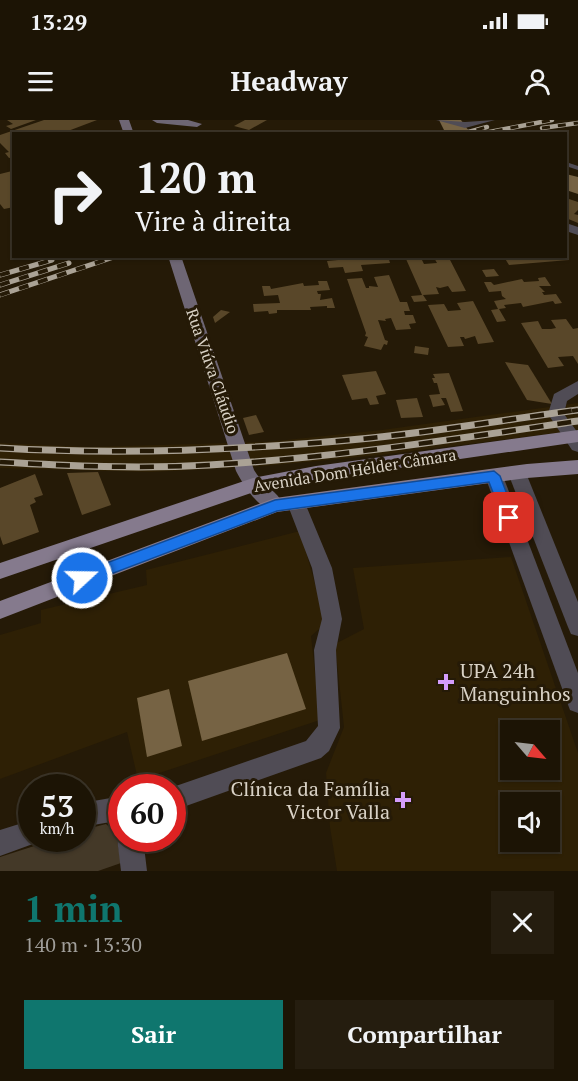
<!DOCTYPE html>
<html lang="pt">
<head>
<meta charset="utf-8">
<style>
	body { margin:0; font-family:"PT Serif",serif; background:#251d0f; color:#f1f3f6; height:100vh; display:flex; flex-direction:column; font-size:22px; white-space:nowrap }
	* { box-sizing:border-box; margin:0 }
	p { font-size:20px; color:#a09e9a }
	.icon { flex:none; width:33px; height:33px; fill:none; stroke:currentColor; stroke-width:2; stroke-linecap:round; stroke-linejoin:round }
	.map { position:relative; height:751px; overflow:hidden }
	.drawer { display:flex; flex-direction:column; background:#1c1405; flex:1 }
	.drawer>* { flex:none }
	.top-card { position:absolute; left:12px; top:12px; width:555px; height:126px; border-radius:0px; box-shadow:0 2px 4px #0004,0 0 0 2px #3a3327; background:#1c1405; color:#f1f3f6; overflow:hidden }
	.needle { width:39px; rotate:118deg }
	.buttons { position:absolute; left:500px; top:600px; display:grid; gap:12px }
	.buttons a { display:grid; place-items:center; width:60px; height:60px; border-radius:0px; background:#1c1405; box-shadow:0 2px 4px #0004,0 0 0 2px #3a3327; font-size:30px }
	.speed { position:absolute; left:18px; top:654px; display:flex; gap:12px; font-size:30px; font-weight:700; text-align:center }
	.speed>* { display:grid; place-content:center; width:78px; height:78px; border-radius:50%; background:#1c1405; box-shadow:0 2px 4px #0004,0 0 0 2px #3a3327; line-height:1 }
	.speed small { font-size:15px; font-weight:400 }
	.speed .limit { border:9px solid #d22; background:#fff; color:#111 }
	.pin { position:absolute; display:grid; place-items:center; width:51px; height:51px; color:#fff; margin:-26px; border-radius:12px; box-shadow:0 3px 9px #0006 }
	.me { position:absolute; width:66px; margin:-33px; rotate:69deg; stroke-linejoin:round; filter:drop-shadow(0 0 4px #0008) }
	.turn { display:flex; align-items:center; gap:21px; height:126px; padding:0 24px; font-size:27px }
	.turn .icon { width:78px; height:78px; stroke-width:2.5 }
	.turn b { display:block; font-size:42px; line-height:51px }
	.round { display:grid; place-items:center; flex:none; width:63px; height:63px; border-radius:0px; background:#251d0f }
	.headline { display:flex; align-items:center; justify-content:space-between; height:102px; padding:0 24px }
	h1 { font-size:36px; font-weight:700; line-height:45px; color:#0f766e }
	.cta { display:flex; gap:12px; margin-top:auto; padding:12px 24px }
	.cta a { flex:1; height:69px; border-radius:0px; background:#0f766e; color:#fff; font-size:24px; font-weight:700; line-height:69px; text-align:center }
	.cta a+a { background:#251d0f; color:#f1f3f6 }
	.status { display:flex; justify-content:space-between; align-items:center; height:42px; padding:0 30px; background:#1c1405; direction:ltr }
	.status svg { height:16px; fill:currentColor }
	header { display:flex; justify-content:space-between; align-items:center; height:78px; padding:0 24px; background:#1c1405; font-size:27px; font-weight:700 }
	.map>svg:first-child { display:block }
</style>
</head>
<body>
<div class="status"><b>13:29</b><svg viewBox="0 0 49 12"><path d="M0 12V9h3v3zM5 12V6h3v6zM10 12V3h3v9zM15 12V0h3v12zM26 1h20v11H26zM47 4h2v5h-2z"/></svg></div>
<header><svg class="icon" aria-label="menu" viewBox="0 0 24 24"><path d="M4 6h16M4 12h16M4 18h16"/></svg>Headway<svg class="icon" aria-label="person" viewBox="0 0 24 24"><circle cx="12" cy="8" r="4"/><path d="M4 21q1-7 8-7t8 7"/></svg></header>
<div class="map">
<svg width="578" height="751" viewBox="0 0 578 751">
	<rect width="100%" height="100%" fill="#251a07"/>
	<!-- built -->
	<g fill="#2e2005" fill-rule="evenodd">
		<path d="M578 283V310L381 335 264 346 151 352 0 348V323L89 327 267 322 382 310Z"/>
		<path d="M300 411 326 503 311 516 320 600 138 660 127 612 0 659V515L41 503V490L147 465 146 450Z"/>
		<path d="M511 437 578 633V751H337L330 707 326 653 344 607 335 524 364 509 353 448ZM510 610H549V650H510ZM510 682H549V722H510Z"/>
	</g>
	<!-- green -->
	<path fill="#443928" d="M106 704 116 713 121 743 98 751H0V737L56 719 82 718 83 710Z"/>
	<!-- water -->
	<g fill="#766344">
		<path d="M287 533 306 589 202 621 188 561Z"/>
		<path d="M169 569 182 626 147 637 137 578Z"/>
	</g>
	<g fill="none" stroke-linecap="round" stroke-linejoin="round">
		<!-- river -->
		<g fill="#766344" fill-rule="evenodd">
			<path d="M439 0H461L471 14H446Z"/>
			<path d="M566 54 578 57V74L566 70Z"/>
		</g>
	</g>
	<!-- building -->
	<g fill="#594729">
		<path d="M7 0H36L11 9 6 6 13 4Z"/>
		<path d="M44 0H97L60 14H14V37L9 38 5 33 9 32 0 23V15Z"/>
		<path d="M245 0H267L249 10 234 6Z"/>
		<path d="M12 51 14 87 4 89 0 84V54Z"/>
		<path d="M566 78 578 82V90L574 94 578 95V103L566 98Z"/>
		<path d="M337 136H388L390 143 361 145 363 151 345 153 343 147 329 148 327 141 338 140Z"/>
		<path d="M433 136H448L466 171 452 172 448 166 440 168 436 167 439 174 423 175 427 181 414 182 411 176 422 175 406 139 421 138 424 144 437 143Z"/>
		<path d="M567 136 569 140 509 145 504 137Z"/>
		<path d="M494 149 499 156 486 157 482 150Z"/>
		<path d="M389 155 400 182H407L410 191H404L405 195H413L416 203 409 204 411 209 396 210 391 198 385 199 386 201 378 200 385 220 388 221 387 225 384 224 381 230 364 226 368 217 365 216 366 213 347 159 362 158 366 168H369V166L378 167 374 157Z"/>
		<path d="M545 157 551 166H539L545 172H542L544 175 556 174 562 183 555 184 553 181 523 187 521 183 504 185 506 188 499 189 506 201 497 202 491 190 498 189 494 181 506 179 502 176 501 171 489 172 484 162H491L494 165 522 159 524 162 539 161 538 158Z"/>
		<path d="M318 161H327L330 170 317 171 318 174H321L320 180 332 178 335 188H327V186L310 187 311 190H277V193L269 194 268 191 254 192 253 184 280 183 278 175 264 176 262 166H270L271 169 303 163 304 166 319 165Z"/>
		<path d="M473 181 494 222 478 224 475 216 465 219 464 217H460L464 226 448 227 428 185 444 184 448 191 461 190 457 183Z"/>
		<path d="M221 190 230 192 215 203 213 197Z"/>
		<path d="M566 199 573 209 578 208V244L573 236 558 237 564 246 548 248 521 203 538 201 542 209H551L556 208 551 200Z"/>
		<path d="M415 226 429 228 428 235 414 233Z"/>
		<path d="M505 242 528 245 552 284 527 280Z"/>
		<path d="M376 251 386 274 376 276 379 284 370 285 367 278 352 280 342 255Z"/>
		<path d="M449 253 458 277 463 291 451 292 446 278H441L445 285 433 287 431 280 429 275 440 274 437 263H434L432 258H435L433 254Z"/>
		<path d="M417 278 423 297 401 298 396 280Z"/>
		<path d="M256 295 264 312 249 315 243 298Z"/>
		<path d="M98 352 111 385 82 395 67 353Z"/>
		<path d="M35 354 43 375 34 378 36 382 30 385 39 412 3 425 0 416V368Z"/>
	</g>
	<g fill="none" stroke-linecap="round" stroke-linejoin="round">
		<!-- lane -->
		<path fill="#504c55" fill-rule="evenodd" d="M566 42 578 46V50L566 46Z"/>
		<!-- street -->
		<g fill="#504c55" fill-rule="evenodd">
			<path d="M436 0 465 2 495 0 465 8Z"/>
			<path d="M566 103 578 107V115L566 111Z"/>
			<path d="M578 261V274L567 281 564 294 578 313V332L572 330 548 294 554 274Z"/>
			<path d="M517 346 523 348 526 353 578 482V516L571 514 568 507 508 353 511 348Z"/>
			<path d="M494 349 500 351 503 356 578 553V593L570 590 567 582 485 356 488 351Z"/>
			<path d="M296 376 302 378 305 383 332 448 342 499 336 530 340 608 329 631 321 638 172 691V668H170L306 621 318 606 314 530 322 499 312 448 287 383 290 378Z"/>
			<path d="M122 676V700L82 707V683Z"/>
			<path d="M32 700V718H42L41 721 0 736V710Z"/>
			<path d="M121 709 122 718H143L147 751H121L117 718Z"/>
		</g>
		<!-- secondary -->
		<g fill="#6e6674" fill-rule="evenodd">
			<path d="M119 0H129L134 14H124Z"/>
			<path d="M152 0H188L202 4 197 7 157 3Z"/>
			<path d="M168 136H181L254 350C262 364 277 371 284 385L281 390C262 396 244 366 236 351Z"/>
		</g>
		<!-- primary -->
		<g fill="#857a8d" fill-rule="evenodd">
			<path d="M578 310V322L316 360 254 372 0 459V443L253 358 316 346Z"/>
			<path d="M578 340V354L527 358 277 392 0 499V481L275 378 527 344Z"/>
		</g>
		<!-- rail-far2 casing -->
		<g stroke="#aaa295" stroke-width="4.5">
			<g id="rail-far2">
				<path d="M542 8 578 3"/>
				<path d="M461 14 487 7"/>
				<path d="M479 14 552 0"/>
			</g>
		</g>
		<!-- rail-far1 casing -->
		<g stroke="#aaa295" stroke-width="5">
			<g id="rail-far1">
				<path d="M0 155 52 140"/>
				<path d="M0 165 69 143"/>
				<path d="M0 175 117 136"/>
				<path d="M572 291 578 290"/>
			</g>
		</g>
		<!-- rail casing -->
		<g stroke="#aaa295" stroke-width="7">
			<g id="rail">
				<path d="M0 328C124 335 248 330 371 318 440 311 509 299 578 290"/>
				<path d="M0 342C70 346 139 349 209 345 333 338 455 319 578 301"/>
			</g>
		</g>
		<!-- rail-far2 -->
		<use href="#rail-far2" stroke="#251a07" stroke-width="3" stroke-dasharray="8" stroke-linecap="butt"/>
		<!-- rail-far1 -->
		<use href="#rail-far1" stroke="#251a07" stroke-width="4" stroke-dasharray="10" stroke-linecap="butt"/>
		<!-- rail -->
		<use href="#rail" stroke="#251a07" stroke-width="4.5" stroke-dasharray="14" stroke-linecap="butt"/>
	</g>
	<!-- route -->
	<path fill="#1a73e8" stroke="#114b97" stroke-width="1.5" d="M494 351 500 356 516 398 514 401H504L489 362 277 391 82 465 77 463 75 458 77 454 275 380Z"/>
	<!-- markers -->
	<g fill="#d39cfc" stroke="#251a07" stroke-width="2">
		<path d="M443 553h6v6h6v6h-6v6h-6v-6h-6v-6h6z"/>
		<path d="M400 671h6v6h6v6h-6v6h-6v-6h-6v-6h6z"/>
	</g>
	<g text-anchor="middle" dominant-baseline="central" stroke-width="6" stroke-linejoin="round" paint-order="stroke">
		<!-- street labels -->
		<g font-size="16" fill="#d9d2c6" stroke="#251a07">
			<text transform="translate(213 251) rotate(71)">Rua Viúva Cláudio</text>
			<text transform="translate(355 350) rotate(-9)">Avenida Dom Hélder Câmara</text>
		</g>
		<!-- near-poi labels -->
		<g font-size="20" fill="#d9d2c6" stroke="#251a07" text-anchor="start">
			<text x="460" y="550">UPA 24h<tspan x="460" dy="23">Manguinhos</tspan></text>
			<text x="390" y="668" text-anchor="end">Clínica da Família<tspan x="390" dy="23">Victor Valla</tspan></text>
		</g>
	</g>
</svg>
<div class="buttons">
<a><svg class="needle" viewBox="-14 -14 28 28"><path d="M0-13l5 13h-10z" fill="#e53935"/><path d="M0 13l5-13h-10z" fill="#a09e9a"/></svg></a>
<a><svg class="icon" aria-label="sound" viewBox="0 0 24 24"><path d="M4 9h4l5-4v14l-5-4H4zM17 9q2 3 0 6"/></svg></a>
</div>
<div class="speed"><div>53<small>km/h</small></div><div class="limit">60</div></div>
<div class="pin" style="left:509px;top:398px;background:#d93025"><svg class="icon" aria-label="arrive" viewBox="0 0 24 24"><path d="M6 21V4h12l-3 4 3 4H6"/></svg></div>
<svg class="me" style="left:82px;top:458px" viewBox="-20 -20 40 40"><circle r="17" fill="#1a73e8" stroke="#fff" stroke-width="3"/><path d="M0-11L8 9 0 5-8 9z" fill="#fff"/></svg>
<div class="top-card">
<div class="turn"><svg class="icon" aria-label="right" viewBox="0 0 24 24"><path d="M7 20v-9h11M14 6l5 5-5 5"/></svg><div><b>120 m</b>Vire à direita</div></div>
</div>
</div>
<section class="drawer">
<div class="headline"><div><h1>1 min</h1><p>140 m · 13:30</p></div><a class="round"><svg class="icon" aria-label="close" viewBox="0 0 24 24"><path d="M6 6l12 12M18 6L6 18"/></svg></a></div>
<div class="cta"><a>Sair</a><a>Compartilhar</a></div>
</section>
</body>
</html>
